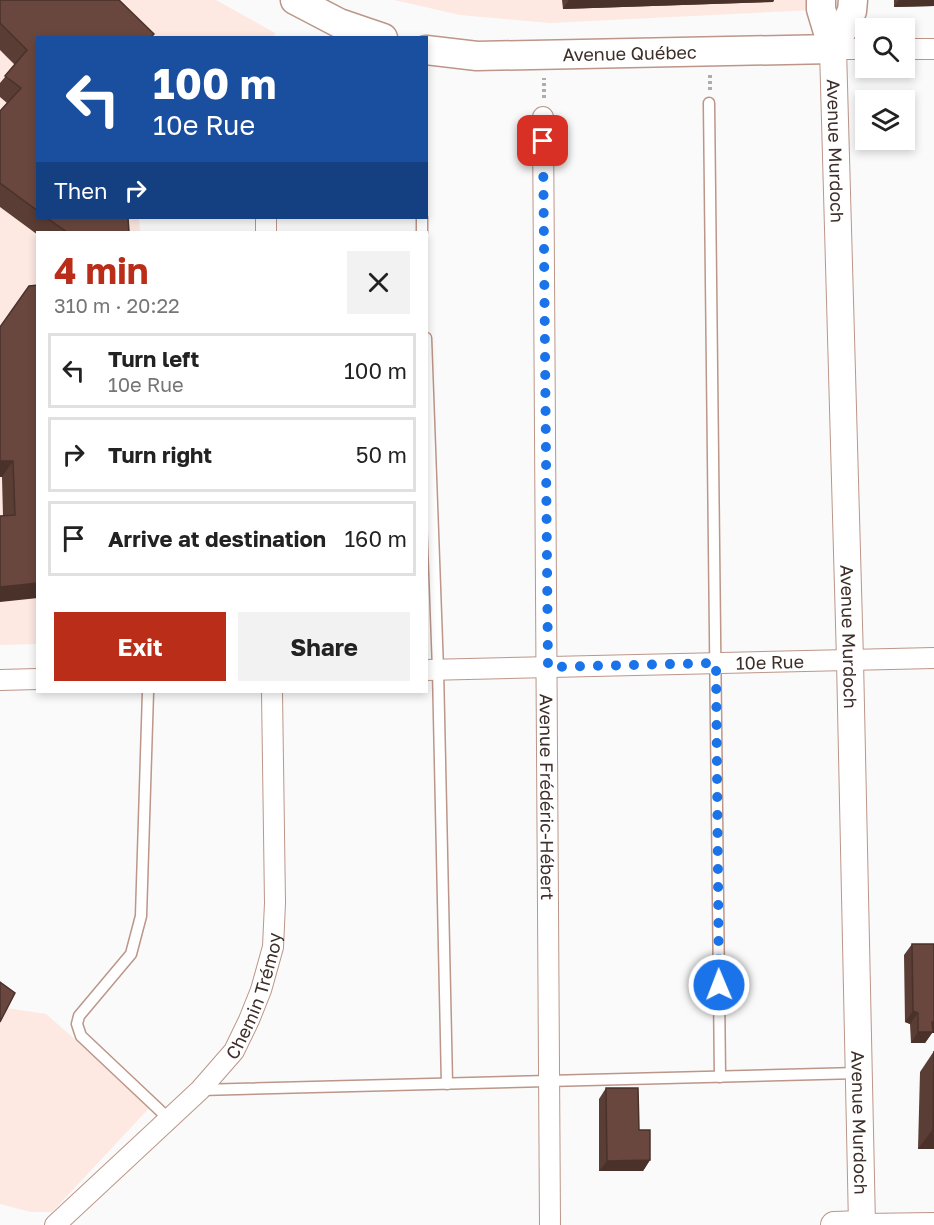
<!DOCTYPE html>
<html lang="en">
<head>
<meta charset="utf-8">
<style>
	body { margin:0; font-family:"Golos Text",sans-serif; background:#f2f2f2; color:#222; height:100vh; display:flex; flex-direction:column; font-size:22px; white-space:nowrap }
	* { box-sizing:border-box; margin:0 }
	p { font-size:20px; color:#767676 }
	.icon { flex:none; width:33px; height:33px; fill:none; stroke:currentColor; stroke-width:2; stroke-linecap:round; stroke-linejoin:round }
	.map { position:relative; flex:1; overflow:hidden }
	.side { position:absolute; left:36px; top:231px; width:392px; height:462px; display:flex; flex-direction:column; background:#fff; border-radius:0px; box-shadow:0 3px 9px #0003 }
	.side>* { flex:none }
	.banner { position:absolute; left:36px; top:36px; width:392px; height:183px; border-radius:0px; box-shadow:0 3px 9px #0003; background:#1a4fa0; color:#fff; overflow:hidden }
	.controls { position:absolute; left:855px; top:18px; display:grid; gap:12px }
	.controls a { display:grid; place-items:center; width:60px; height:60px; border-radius:0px; background:#fff; box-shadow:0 3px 9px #0003; font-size:30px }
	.pin { position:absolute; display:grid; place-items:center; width:51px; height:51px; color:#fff; margin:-26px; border-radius:12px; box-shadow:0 3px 9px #0006 }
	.me { position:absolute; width:66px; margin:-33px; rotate:359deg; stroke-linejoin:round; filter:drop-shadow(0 0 4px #0008) }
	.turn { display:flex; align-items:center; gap:21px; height:126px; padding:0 18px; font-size:27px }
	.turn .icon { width:78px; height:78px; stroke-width:2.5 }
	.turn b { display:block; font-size:42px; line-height:51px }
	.then { display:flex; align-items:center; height:57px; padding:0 18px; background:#0003; gap:12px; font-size:22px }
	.round { display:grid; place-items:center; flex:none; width:63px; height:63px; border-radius:0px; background:#f2f2f2 }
	.headline { display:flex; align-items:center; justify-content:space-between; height:102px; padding:0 18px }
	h1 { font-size:36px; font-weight:700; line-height:45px; color:#b92d19 }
	.button { display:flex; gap:12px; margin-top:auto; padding:12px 18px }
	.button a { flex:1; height:69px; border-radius:0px; background:#b92d19; color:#fff; font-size:24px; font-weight:700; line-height:69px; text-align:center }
	.button a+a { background:#f2f2f2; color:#222 }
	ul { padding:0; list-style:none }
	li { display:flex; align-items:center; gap:18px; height:75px; margin:0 12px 9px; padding:0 6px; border:3px solid #e0e0e0; border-radius:0px }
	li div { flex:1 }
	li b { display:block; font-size:22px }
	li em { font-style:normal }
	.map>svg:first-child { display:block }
</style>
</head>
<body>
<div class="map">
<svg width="934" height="1225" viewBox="0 0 934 1225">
	<rect width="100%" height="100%" fill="#fafafa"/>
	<!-- built -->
	<g fill="#fde9e2">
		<path d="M0 0H216L275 33 273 38H38V218H139L140 232H38L37 644 0 645Z"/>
		<path d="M394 0H813V10L550 23 460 15Z"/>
		<path d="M0 1007 46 1014 151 1106 52 1212H31L0 1204Z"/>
	</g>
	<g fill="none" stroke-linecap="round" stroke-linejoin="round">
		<!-- service casing -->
		<g stroke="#bc9688" stroke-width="13">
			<g id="service">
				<path d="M709 103 720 1077"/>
				<path d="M422 218V232"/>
				<path d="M426 338 438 670 447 1084"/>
				<path d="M148 692 141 916 131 954 79 1016 77 1024 81 1036 169 1119"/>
				<path d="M200 1090 858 1073"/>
			</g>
		</g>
		<!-- minor casing -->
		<g stroke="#bc9688" stroke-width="22">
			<g id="minor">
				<path d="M833 49H866"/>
				<path d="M904 49H934"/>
				<path id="s1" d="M543 117 550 1225"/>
				<path d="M266 218V232"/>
				<path id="s2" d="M426 670 934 658"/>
				<path d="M0 680 38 679"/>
				<path d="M862 1224 934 1223"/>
				<path id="s3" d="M55 1225 200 1090 234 1051 249 1020 261 990 273 947 275 903 272 692"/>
			</g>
		</g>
		<!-- tertiary casing -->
		<g stroke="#bc9688" stroke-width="28">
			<g id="tertiary">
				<path id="s4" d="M833 49 850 660 862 1225"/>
				<path d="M834 1225 862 1224"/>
			</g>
		</g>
		<!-- secondary casing -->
		<g stroke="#bc9688" stroke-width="31">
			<g id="secondary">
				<path d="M295 0 339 23 383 38"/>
				<path d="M821 0V9L833 49"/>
				<path d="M833 49 852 11 853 0"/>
				<path id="s5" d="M426 50 477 56 833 49"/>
			</g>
		</g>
		<!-- path -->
		<g stroke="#b1aba9" stroke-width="4" stroke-dasharray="3 3" stroke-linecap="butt">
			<path d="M710 90V74"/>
			<path d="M544 98V78"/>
		</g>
		<!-- service -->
		<use href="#service" stroke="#fff" stroke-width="10"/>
		<!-- minor -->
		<use href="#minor" stroke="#fff" stroke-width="20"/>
		<!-- tertiary -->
		<use href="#tertiary" stroke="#fff" stroke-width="26"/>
		<!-- secondary -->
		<use href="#secondary" stroke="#fff" stroke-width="28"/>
	</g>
	<!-- wall -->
	<g fill="#5a3d35">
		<path d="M0 0 38 38V218H128L129 232H38V235L0 207V111L7 103 0 97V83L15 65 0 50Z"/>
		<path d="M562 0H774L773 2 563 9Z"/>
		<path d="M894 0H934V6L894 7Z"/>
		<path d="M0 327 38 598 3 516 2 477H0Z"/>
		<path d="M912 944 932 1033 925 1043H911L910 1024 905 1022 904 955Z"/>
		<path d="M934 1051V1149H918L920 1072Z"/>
		<path d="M606 1088 639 1130 650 1160 643 1171H599V1099Z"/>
	</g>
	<!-- shaded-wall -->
	<g fill="#4a322b">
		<path d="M569 0H774L773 2 563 9Z"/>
		<path d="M899 0H934V6L894 7Z"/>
		<path d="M0 461H13L2 477H0Z"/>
		<path d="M38 583V598L0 602V587Z"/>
		<path d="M913 1011 918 1013 910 1024 905 1022Z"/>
		<path d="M932 1022H934V1033H932L925 1043H911L918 1032Z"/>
		<path d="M933 1129H934V1149H918Z"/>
		<path d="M650 1160 643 1171H599L607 1161Z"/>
	</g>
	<!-- building -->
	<g fill="#69473e" stroke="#4a322b" stroke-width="1.5">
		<path d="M0 0H119L154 34 150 38H38V211L0 183V111L21 88 5 76 27 50 0 23Z"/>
		<path d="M47 218H128L129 232H67Z"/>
		<path d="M38 285V583L0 587V516L15 515 13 461H0V327L29 286Z"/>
		<path d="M912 944H934V1022H932L933 1032H918V1013L913 1011Z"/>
		<path d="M0 982 15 993 0 1022Z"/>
		<path d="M934 1051V1129H933Z"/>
		<path d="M606 1088H638L639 1130H650V1160L607 1161Z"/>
	</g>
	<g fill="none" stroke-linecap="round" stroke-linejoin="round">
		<!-- route -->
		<path stroke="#1a73e8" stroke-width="10" stroke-dasharray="0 18" d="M543 141 548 667 716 663 719 985"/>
	</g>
	<g text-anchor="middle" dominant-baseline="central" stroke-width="6" stroke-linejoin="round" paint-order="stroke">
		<!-- street labels -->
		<g font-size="18" fill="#3e2e29" stroke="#fff">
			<text stroke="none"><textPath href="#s5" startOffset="204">Avenue Québec</textPath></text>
			<text stroke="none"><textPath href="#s4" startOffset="102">Avenue Murdoch</textPath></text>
			<text stroke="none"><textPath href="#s4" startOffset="588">Avenue Murdoch</textPath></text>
			<text stroke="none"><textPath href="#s2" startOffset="344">10e Rue</textPath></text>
			<text stroke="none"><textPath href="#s1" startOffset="680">Avenue Frédéric-Hébert</textPath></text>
			<text stroke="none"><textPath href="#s3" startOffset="309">Chemin Trémoy</textPath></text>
			<text stroke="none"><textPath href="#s4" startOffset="1074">Avenue Murdoch</textPath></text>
		</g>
	</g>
</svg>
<div class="controls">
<a><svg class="icon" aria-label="search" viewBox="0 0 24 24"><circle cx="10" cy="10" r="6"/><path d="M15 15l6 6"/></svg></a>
<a><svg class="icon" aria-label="layers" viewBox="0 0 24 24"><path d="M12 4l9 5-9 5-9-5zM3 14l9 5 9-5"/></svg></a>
</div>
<div class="pin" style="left:543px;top:141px;background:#d93025"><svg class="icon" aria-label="arrive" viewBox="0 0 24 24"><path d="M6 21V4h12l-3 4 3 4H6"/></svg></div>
<svg class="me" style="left:719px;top:985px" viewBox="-20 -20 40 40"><circle r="17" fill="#1a73e8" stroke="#fff" stroke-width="3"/><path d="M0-11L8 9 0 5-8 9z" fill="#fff"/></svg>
<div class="banner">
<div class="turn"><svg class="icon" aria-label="left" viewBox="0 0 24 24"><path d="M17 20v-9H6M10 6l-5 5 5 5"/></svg><div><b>100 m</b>10e Rue</div></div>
<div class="then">Then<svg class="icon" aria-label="right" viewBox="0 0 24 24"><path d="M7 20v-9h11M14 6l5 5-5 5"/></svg></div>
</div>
<section class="side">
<div class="headline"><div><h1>4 min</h1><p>310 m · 20:22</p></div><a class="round"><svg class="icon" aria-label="close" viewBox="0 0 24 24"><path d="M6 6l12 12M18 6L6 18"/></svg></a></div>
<ul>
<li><svg class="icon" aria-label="left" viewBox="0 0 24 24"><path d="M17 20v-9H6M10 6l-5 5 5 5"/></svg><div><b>Turn left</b><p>10e Rue</p></div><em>100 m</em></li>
<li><svg class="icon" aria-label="right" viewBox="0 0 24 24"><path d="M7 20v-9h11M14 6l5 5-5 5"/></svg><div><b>Turn right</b></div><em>50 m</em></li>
<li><svg class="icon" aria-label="arrive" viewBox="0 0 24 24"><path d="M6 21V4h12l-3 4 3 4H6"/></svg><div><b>Arrive at destination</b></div><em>160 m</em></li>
</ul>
<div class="button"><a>Exit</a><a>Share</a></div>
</section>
</div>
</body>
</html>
